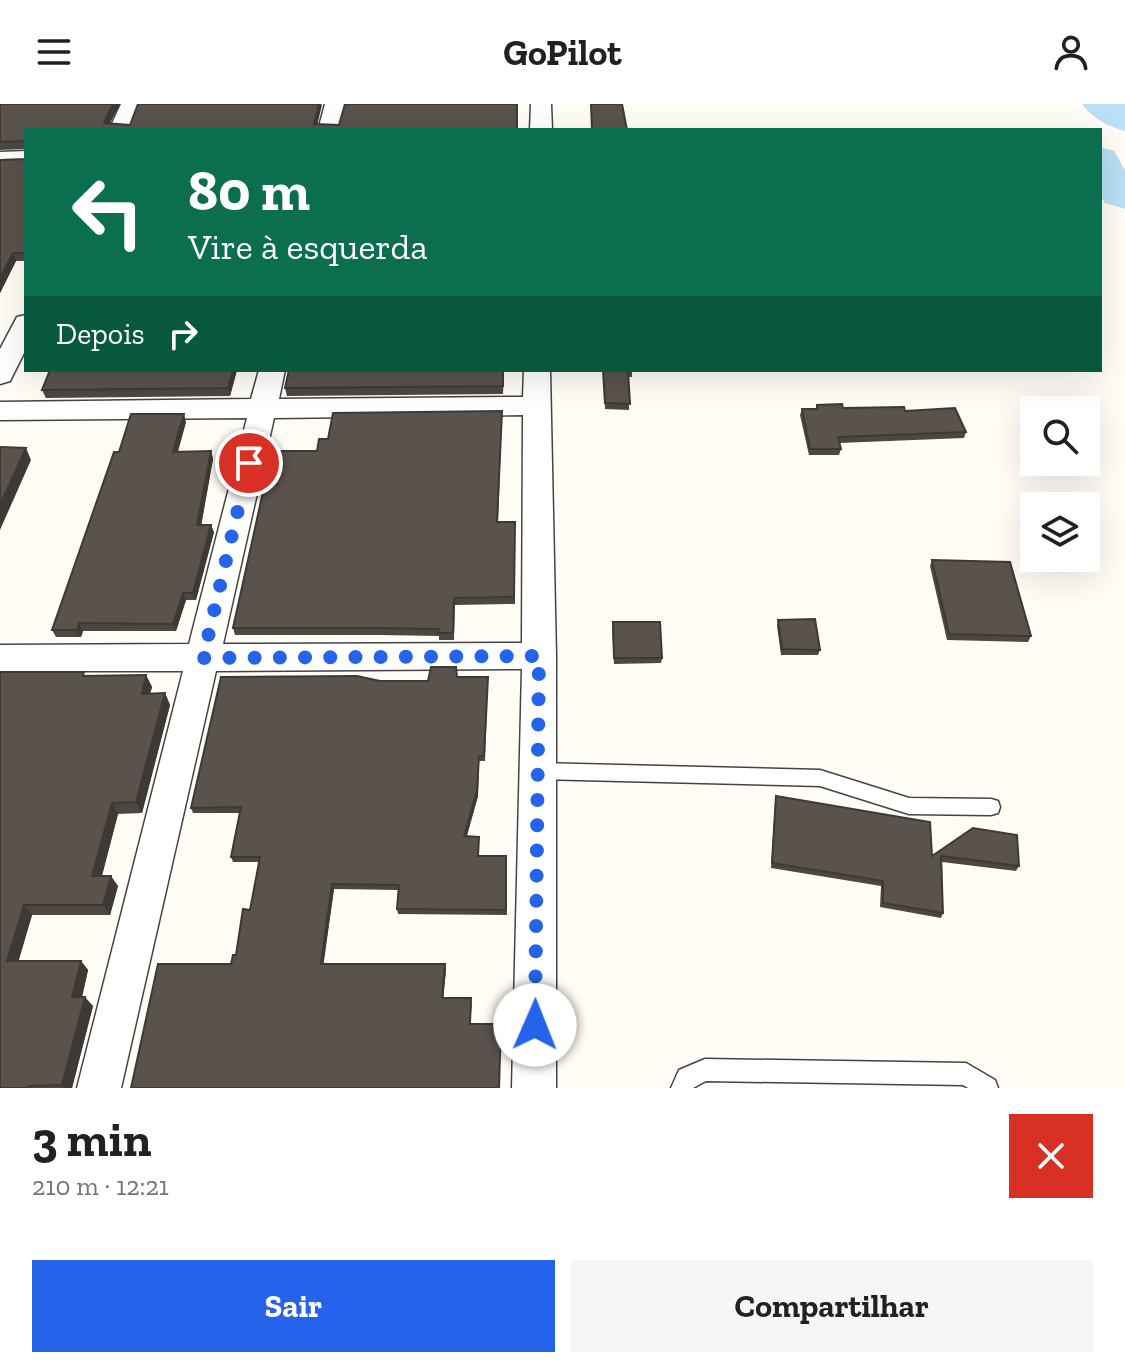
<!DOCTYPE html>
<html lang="pt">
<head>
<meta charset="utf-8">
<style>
	body { margin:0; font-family:"Zilla Slab",serif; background:#f6f6f6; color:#202124; height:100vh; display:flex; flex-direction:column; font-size:30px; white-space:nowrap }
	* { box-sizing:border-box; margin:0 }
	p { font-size:26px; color:#757577 }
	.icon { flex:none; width:44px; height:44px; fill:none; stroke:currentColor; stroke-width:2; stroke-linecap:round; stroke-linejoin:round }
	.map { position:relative; height:984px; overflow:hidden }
	.details { display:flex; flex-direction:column; background:#fff; flex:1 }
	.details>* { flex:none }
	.top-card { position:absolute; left:24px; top:24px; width:1078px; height:244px; border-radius:0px; box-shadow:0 8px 32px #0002; background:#0b6e4f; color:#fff; overflow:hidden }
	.fabs { position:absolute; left:1020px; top:292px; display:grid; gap:16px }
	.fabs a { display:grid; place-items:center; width:80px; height:80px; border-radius:0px; background:#fff; box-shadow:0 8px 32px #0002; font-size:40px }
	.pin { position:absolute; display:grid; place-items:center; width:68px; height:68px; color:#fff; margin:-34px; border:4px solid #fff; border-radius:50%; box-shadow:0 2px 8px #0007 }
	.me { position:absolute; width:88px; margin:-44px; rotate:1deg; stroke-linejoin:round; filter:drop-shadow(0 0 6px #0008) }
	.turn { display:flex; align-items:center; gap:28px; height:168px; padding:0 32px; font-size:36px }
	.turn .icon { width:104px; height:104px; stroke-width:2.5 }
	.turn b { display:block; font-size:56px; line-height:68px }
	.then { display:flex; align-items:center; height:76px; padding:0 32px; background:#0003; gap:16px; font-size:30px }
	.round { display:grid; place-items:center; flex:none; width:84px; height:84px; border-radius:0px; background:#f6f6f6 }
	.headline { display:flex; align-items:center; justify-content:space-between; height:136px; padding:0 32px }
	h1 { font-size:48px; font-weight:700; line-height:60px }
	.cta { display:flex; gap:16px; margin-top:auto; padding:16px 32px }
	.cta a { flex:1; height:92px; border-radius:0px; background:#2563eb; color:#fff; font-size:32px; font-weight:700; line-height:92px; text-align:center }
	.cta a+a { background:#f6f6f6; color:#202124 }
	header { display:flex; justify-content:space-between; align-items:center; height:104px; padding:0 32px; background:#fff; font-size:36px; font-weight:700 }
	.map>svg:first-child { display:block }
</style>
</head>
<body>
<header><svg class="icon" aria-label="menu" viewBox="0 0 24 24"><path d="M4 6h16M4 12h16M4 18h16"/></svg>GoPilot<svg class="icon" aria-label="person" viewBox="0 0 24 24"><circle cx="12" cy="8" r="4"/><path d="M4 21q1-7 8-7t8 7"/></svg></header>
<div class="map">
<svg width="1125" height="984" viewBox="0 0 1125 984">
	<rect width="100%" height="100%" fill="#fffdf5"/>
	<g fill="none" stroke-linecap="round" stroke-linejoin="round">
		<!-- river -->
		<g fill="#b9e0f7" fill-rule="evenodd">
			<path d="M1082 0H1125V27C1109 23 1092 14 1082 0Z"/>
			<path d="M1100 43 1114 47 1125 66V105L1105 99 1100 92Z"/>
		</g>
		<!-- service casing -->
		<g stroke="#444" stroke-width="3">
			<g id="service">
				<path d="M538 659 820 666 909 694 991 695 998 697 1000 703 998 709 991 711 909 710 820 682 538 675 532 672 529 667 532 662Z"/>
				<path d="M705 955 966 959 995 976 998 984H968L963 981 706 977 693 984H671L679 966Z"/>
			</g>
		</g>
		<!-- minor casing -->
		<g stroke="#444" stroke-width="3">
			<g id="minor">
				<path d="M121 0H141L131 26H109Z"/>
				<path d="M325 0H345L340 26H318Z"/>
				<path d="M531 0H551L552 26H530Z"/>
				<path d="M26 47V61L0 62V48Z"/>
				<path d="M26 211V245L10 277 0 280V245L17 213Z"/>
				<path d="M259 266H285L279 295 523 293 524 266H550L556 552V984H512L522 565 216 567 121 984H77L183 567H0V541L189 540 247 314 0 316V298L251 295ZM523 311 522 539 223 540 274 314Z"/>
			</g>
		</g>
		<!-- service -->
		<use href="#service" fill="#fff" fill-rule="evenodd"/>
		<!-- minor -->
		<use href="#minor" fill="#fff" fill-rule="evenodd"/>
	</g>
	<!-- wall -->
	<g fill="#4d4742">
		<path d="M0 0H120L110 19 130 21 138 0H321L317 20 518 26H26V157H16L0 189V56L25 55V45L0 46Z"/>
		<path d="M50 266H237L230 292 46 294 42 286Z"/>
		<path d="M603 266H632V273H629V306L605 305Z"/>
		<path d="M504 268 503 290 287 292 285 284Z"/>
		<path d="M817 301 843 304 905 307 966 328 964 334 839 339 841 345 839 351H809L800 311 802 305H816Z"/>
		<path d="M502 314 498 418H515V500L455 501 454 536H439V532L380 531H235L233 524 317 347 328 335Z"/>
		<path d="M186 318 178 348 211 347 213 355 201 421 214 428 196 496H186L176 527H83L81 533H56L52 526 119 348Z"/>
		<path d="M932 456 1031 532 1028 538 947 536 930 462Z"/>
		<path d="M778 516 820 546 818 551H781L777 522Z"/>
		<path d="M612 524 662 554 661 559 614 560Z"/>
		<path d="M0 568 86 572 146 571 152 583 150 590 165 589 170 601 142 709 118 710 102 772 118 782 110 811H32L18 857H81L88 866 82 893 93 902 72 984H0Z"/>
		<path d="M457 573H488L485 657H479L478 692 467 732 479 733V752H506L507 811 398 810 397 805 398 786 334 785 323 860H445L446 865 443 894 472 899 470 920 501 924 499 984H131L231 860 236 851 250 806 259 758H233L231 753 240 709H193L191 704 380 577H428Z"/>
		<path d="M776 692 932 752 973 724 1019 762 1016 767 942 758 943 809 941 814 880 803 881 782 771 764 775 698Z"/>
	</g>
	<!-- shaded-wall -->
	<g fill="#3f3936">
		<path d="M113 0H120L106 26 104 19Z"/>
		<path d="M319 0H321L322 1 316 26 314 20Z"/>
		<path d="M13 149 16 157 0 189V174Z"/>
		<path d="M233 266H237L230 292 228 284Z"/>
		<path d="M184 310 186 318 175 355 173 348Z"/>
		<path d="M26 344 31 356 0 426V401Z"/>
		<path d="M211 347 213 355 200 428 197 421Z"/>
		<path d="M211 421 214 428 196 496 193 489Z"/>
		<path d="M183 489 186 496 176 527 173 520Z"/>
		<path d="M79 519 83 527 81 533 77 526Z"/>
		<path d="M146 571 152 583 147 601 142 590Z"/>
		<path d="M165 589 170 601 142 709 136 698Z"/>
		<path d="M479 652 478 692 465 737 464 732Z"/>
		<path d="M112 699 118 710 99 782 92 772Z"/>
		<path d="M111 772 118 782 110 811 103 801Z"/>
		<path d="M332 780 334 785 323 864 321 860Z"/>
		<path d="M24 801 32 811 16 866 7 857Z"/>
		<path d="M81 857 88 866 80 902 72 893Z"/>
		<path d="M445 860 446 865 443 899 442 894Z"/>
		<path d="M85 893 93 902 72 984H65L62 981Z"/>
	</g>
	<!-- building -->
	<g fill="#5a524d" stroke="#3f3936" stroke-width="2">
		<path d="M0 0H113L104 19 130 21 138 0H319L314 20 339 21 345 0H517V26H26V149H13L0 174V56L25 55V37L0 38Z"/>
		<path d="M591 0H622L627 26H592Z"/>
		<path d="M50 266H233L228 284 42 286Z"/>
		<path d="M289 266H503V282L285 284Z"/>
		<path d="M603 266H632V267H628L630 300 605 299Z"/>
		<path d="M842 300 843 304 904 303 905 307 955 304 966 328 838 333 841 345H810L802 305H817V301Z"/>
		<path d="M502 307 497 418H515L514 493 454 494 453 529H438L439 525 379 524H233L272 347H317L319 335H328L333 309Z"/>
		<path d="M131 310H184L173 348 211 347 197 421H211L193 489H183L173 520 79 519 77 526H52L114 348H119Z"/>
		<path d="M0 343 26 344 0 401Z"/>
		<path d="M932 456 1010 458 1031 532 949 530Z"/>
		<path d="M815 515 820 546 782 545 778 516Z"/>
		<path d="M613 518H660L662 554H614Z"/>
		<path d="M431 563H456L457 573H488L484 652H479L477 686 464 732 479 733 478 752H506V806L397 805 399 781 332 780 321 860H445L442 894H471L470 920H501L499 984H131L158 860H231L233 851H236L243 805 250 806 260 753H231L241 703 191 704 221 573 357 572 380 577H428Z"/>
		<path d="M0 568H84L83 572 146 571 142 590 165 589 136 698 112 699 92 772H111L103 801H24L7 857H81L72 893H85L62 981 29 982 28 984H0Z"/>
		<path d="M776 692 930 718 932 752 973 724 1017 731 1019 762 941 752 943 809 883 799V777L772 759Z"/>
	</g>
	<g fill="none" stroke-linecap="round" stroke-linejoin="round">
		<!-- route -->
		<path stroke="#2563eb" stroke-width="14" stroke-dasharray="0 25.2" d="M249 359 203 554 539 552 535 921"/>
	</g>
</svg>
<div class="fabs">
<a><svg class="icon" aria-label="search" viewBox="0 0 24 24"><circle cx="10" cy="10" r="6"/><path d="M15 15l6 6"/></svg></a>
<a><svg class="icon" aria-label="layers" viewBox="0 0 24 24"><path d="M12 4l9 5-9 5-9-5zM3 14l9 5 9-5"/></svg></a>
</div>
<div class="pin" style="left:249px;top:359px;background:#d93025"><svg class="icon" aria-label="arrive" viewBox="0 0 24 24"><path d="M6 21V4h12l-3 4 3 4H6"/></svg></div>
<svg class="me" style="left:535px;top:921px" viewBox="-20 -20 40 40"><circle r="19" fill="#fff"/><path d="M0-13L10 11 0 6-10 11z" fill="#2563eb"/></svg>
<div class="top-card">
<div class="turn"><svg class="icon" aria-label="left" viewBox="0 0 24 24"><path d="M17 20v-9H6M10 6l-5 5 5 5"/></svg><div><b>80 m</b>Vire à esquerda</div></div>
<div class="then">Depois<svg class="icon" aria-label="right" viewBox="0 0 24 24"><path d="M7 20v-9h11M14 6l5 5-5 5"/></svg></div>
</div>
</div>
<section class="details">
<div class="headline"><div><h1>3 min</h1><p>210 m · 12:21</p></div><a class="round" style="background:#d93025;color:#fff"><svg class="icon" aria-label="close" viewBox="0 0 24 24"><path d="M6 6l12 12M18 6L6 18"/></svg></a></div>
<div class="cta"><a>Sair</a><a>Compartilhar</a></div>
</section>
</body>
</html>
